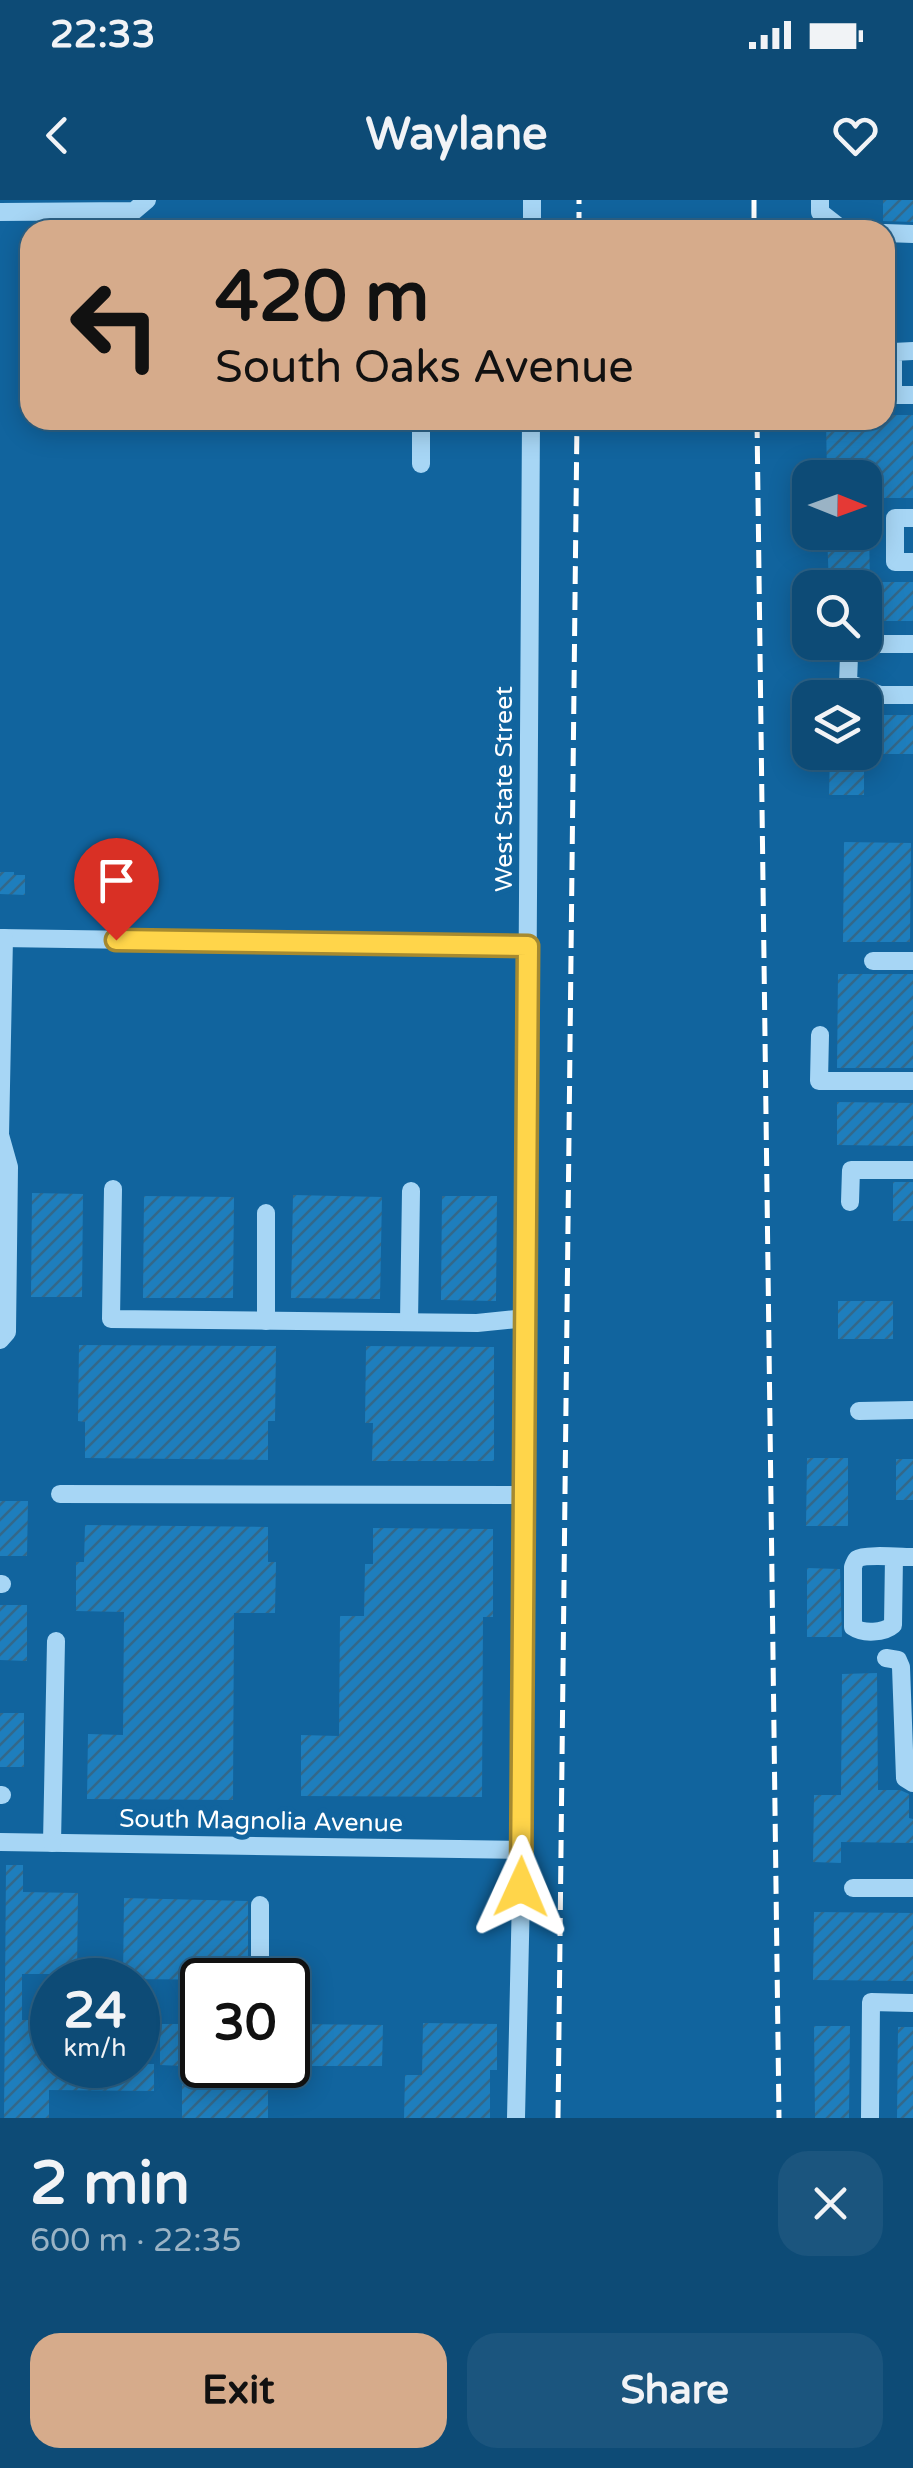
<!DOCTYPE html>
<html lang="en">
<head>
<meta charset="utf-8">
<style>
	body { margin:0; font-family:"Varela Round",sans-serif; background:#1b557e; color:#f1f3f6; height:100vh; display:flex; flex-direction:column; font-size:38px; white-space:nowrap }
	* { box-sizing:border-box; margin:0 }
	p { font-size:32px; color:#9ab3c5 }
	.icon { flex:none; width:55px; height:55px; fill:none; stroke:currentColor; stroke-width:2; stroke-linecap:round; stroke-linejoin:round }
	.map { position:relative; height:1918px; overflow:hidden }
	.side { display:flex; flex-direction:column; background:#0d4b76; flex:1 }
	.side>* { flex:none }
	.hud { position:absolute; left:20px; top:20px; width:875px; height:210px; border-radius:30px; box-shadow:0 5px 25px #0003,0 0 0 2px #2d6388; background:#d6ab8b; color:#111; overflow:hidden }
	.needle { width:65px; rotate:91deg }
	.buttons { position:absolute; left:792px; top:260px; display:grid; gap:20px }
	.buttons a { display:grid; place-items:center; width:90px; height:90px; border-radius:20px; background:#0d4b76; box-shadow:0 5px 25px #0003,0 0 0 2px #2d6388; font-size:50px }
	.speed { position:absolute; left:30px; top:1758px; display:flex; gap:20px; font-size:50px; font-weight:700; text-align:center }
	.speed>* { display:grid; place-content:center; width:130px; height:130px; border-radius:50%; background:#0d4b76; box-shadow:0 5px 25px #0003,0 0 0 2px #2d6388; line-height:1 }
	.speed small { font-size:25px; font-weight:400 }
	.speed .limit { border:5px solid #111; border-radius:15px; background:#fff; color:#111 }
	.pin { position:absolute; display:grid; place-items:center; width:85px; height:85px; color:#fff; margin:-102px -42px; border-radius:50% 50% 50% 0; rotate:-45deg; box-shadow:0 0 10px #0007 }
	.pin .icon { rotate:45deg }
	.me { position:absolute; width:110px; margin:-55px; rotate:1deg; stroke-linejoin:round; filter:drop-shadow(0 0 8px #0008) }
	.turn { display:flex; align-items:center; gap:35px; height:210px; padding:0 30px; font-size:45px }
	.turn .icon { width:130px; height:130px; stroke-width:2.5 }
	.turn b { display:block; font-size:70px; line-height:85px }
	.round { display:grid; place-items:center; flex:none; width:105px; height:105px; border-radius:30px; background:#1b557e }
	.summary { display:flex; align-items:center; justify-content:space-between; height:170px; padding:0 30px }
	h1 { font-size:60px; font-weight:700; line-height:75px }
	.action { display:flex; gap:20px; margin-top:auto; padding:20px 30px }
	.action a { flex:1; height:115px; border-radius:30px; background:#d6ab8b; color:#111; font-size:40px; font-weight:700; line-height:115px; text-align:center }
	.action a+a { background:#1b557e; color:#f1f3f6 }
	.status { display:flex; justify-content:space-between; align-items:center; height:70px; padding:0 50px; background:#0d4b76; direction:ltr }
	.status svg { height:28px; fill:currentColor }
	header { display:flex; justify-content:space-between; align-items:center; height:130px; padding:0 30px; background:#0d4b76; font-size:45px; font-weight:700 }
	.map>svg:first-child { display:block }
</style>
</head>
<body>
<div class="status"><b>22:33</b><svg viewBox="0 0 49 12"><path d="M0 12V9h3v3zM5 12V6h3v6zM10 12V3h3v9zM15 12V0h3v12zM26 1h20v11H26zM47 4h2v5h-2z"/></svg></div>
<header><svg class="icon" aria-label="back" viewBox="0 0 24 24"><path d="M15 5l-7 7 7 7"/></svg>Waylane<svg class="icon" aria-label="heart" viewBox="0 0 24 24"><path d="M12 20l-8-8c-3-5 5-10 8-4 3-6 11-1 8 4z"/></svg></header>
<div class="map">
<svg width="913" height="1918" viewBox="0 0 913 1918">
	<defs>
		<pattern id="building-hatch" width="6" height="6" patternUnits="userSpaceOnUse" patternTransform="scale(2.5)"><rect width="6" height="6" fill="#1e7ebd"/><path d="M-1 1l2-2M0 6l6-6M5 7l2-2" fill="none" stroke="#33688a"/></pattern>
	</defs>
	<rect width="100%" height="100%" fill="#11649e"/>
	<!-- building -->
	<g fill="url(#building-hatch)">
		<path d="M883 0H913V22L883 21Z"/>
		<path d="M885 215H913V298H865V278H827L826 220H885Z"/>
		<path d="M827 332H869L870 382H913V421H865V388H829Z"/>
		<rect x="865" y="515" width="48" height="39"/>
		<path d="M830 552H864V595H829Z"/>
		<path d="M844 642 911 643 910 742H843Z"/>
		<path d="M0 672H14V675H25V695L0 694Z"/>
		<path d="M838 774H913V868H837Z"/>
		<path d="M837 902 913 903V946L837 945Z"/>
		<rect x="893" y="982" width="20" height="39"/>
		<path d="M32 993 83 994 82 1097H31Z"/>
		<path d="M293 995 382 997 380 1099 291 1098Z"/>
		<path d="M144 996 234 997 233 1098H143Z"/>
		<path d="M442 996H497L496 1101 441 1100Z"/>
		<rect x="838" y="1101" width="55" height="38"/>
		<path d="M79 1145 276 1146 275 1221H268V1260L85 1258V1222L78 1221Z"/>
		<path d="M366 1146 494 1147V1261H372L373 1223H365Z"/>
		<path d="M807 1258H848V1326H806Z"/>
		<rect x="896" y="1259" width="17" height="41"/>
		<path d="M0 1301H28L27 1356H0Z"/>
		<path d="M85 1325 268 1327V1362H276L275 1413H234L233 1600 87 1599 88 1534 123 1535 124 1412 76 1411V1362H84Z"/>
		<path d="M373 1328 493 1329V1417H483L482 1597 301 1596V1535L339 1536 340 1416H364L365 1364H373Z"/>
		<path d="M807 1368 840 1369 842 1437H807Z"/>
		<path d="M0 1405H27V1461L0 1460Z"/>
		<path d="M877 1473 878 1590H900L909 1594V1618L913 1619V1643L841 1642V1663L813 1662 814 1595H841L842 1474Z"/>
		<rect x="0" y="1513" width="24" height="54"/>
		<path d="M6 1665H23V1692L78 1693 77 1774H22V1820H52V1865L154 1864V1891L49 1890V1918H4Z"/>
		<path d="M124 1698 248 1701V1780L123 1779Z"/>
		<path d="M814 1712 913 1713V1781L813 1780Z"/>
		<path d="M423 1823 497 1824V1870H490V1918H404L405 1875H422Z"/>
		<path d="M160 1824H202V1865H254L253 1873H268V1918H182V1866L160 1865Z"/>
		<path d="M296 1824 383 1825 382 1866H296Z"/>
		<path d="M814 1826H850L849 1918H815Z"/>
		<path d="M898 1827H913V1918H897Z"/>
	</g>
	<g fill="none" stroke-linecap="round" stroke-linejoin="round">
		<!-- minor -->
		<g stroke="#a7d6f5" stroke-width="18">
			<path d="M820 0V12L843 30"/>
			<path d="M0 12 134 11 147 0"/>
			<path d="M532 30V0"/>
			<path d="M885 33 913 34"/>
			<path d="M913 151 893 152V195H913"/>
			<path d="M421 220V264"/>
			<path d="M913 318H895V362H913"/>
			<path d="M913 444H878L849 456 848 483 880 495H913"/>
			<path d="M0 738 529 746"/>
			<path d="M873 761H913"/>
			<path d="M820 835 819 881H913"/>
			<path d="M113 989 111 1119 477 1123 526 1118"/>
			<path d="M850 1002 851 970H913"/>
			<path d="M266 1013V1121"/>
			<path d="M409 1122 411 991"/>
			<path d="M0 1140 7 1132 9 967 0 935 4 738"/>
			<path d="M859 1211 913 1210"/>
			<path d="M60 1294 525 1295"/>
			<path d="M894 1357 893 1425C884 1433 863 1434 853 1427V1367C854 1364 855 1361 857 1359 864 1354 902 1357 913 1357"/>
			<path d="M0 1384H2"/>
			<path d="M886 1458 898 1460 901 1467 905 1578 913 1583"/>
			<path d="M0 1595H2"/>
			<path d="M0 1642 522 1650"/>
			<path d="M52 1643 56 1441"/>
			<path d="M853 1688H913"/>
			<path d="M260 1705V1780"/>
			<path d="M516 1918 522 1650 531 220"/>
			<path d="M870 1918 871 1802 913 1803"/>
		</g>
		<!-- rail -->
		<g stroke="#fff" stroke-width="5" stroke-dasharray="18 8" stroke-linecap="butt">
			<path d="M754 0V30"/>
			<path d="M579 30V0"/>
			<path d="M757 220 779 1918"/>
			<path d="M558 1918 577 220"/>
		</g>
	</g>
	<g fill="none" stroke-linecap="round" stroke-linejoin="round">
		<!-- route casing -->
		<g stroke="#a68a30" stroke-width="25">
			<path id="route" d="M116 740 528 746 521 1687"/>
		</g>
		<!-- route -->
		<use href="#route" stroke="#ffd54a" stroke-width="18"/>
	</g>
	<g text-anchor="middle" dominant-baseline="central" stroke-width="10" stroke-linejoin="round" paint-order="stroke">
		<!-- street labels -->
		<g font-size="25" fill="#fff" stroke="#11649e">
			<text transform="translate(504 589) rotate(-90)">West State Street</text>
			<text transform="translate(261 1621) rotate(1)">South Magnolia Avenue</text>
		</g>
	</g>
</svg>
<div class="buttons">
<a><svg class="needle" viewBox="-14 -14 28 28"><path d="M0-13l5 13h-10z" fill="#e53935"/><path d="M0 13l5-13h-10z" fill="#9ab3c5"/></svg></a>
<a><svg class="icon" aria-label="search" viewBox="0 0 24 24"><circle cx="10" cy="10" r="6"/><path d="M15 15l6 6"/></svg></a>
<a><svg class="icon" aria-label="layers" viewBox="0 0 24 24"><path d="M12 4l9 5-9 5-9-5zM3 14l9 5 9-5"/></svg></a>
</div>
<div class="speed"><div>24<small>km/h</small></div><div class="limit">30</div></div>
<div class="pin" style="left:116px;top:740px;background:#d93025"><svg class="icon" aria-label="arrive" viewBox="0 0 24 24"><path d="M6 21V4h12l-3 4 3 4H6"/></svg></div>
<svg class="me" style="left:521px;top:1687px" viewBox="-20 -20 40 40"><path d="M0-17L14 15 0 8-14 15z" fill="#ffd54a" stroke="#fff" stroke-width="4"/></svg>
<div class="hud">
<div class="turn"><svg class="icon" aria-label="left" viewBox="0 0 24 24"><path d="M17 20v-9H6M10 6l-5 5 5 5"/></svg><div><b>420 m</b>South Oaks Avenue</div></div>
</div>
</div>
<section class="side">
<div class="summary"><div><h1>2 min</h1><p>600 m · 22:35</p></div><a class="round"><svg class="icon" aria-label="close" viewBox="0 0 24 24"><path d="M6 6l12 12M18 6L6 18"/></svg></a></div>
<div class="action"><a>Exit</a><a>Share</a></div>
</section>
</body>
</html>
